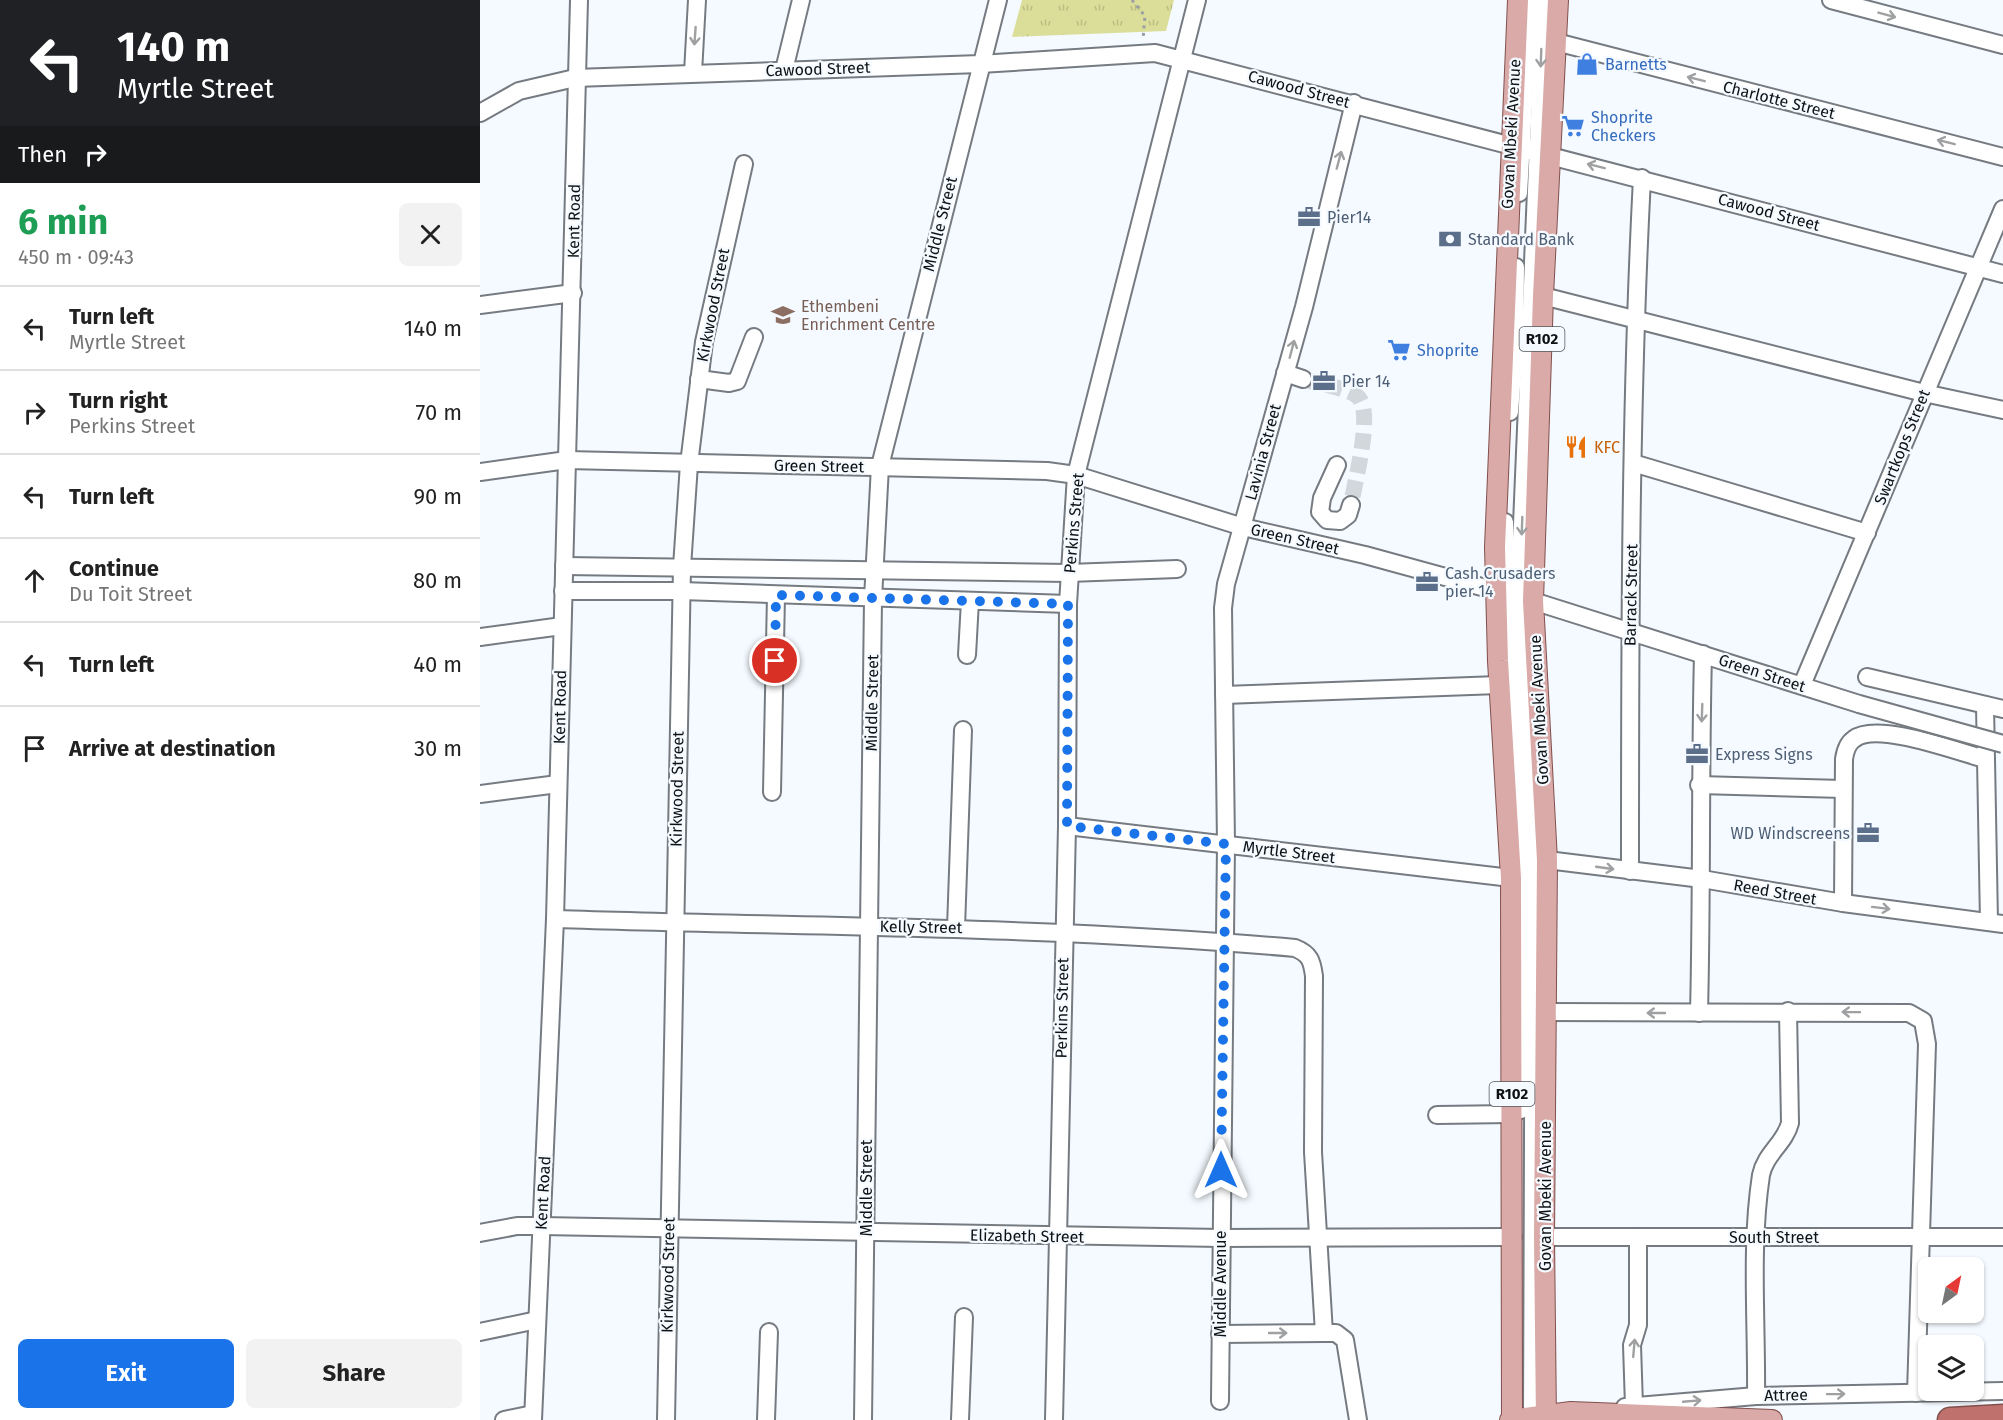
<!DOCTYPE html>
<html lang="en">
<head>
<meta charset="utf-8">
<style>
	body { margin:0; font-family:"Fira Sans",sans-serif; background:#f2f2f2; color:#222; height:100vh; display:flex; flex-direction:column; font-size:22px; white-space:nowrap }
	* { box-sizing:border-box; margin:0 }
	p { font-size:20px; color:#767676 }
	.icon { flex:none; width:33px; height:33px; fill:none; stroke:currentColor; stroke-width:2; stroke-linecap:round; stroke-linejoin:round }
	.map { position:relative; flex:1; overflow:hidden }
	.panel { display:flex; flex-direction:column; background:#fff; width:480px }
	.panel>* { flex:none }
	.hud { background:#202124; color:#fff; overflow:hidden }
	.needle { width:39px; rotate:33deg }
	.fabs { position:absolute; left:1438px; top:1257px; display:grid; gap:12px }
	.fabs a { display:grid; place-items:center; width:66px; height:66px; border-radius:9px; background:#fff; box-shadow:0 2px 4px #0004; font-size:30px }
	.pin { position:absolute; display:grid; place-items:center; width:51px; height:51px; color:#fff; margin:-26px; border:3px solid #fff; border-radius:50%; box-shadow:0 2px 6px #0007 }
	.me { position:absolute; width:66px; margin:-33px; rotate:0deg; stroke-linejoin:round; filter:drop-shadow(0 0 4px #0008) }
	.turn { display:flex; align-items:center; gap:21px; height:126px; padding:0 18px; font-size:27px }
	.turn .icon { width:78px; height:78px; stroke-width:2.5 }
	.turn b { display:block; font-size:42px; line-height:51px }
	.then { display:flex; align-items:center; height:57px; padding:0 18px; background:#0003; gap:12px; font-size:22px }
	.round { display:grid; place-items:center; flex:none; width:63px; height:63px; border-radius:9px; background:#f2f2f2 }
	.head { display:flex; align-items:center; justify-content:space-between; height:102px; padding:0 18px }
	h1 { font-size:36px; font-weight:700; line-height:45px; color:#1e9e55 }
	.primary-button { display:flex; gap:12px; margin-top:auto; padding:12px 18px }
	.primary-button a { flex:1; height:69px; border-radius:9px; background:#1a73e8; color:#fff; font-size:24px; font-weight:700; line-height:69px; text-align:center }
	.primary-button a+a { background:#f2f2f2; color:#222 }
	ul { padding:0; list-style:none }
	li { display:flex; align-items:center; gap:18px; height:84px; padding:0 18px; border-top:2px solid #e0e0e0 }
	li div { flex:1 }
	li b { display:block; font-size:22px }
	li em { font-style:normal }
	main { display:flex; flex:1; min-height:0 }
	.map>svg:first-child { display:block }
</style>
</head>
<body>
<main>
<section class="panel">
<div class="hud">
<div class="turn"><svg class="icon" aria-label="left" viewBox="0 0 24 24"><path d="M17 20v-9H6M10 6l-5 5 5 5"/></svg><div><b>140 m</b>Myrtle Street</div></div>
<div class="then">Then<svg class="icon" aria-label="right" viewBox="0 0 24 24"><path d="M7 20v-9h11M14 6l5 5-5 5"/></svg></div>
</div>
<div class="head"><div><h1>6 min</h1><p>450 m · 09:43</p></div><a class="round"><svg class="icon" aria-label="close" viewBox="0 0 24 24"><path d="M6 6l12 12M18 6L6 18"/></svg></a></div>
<ul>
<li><svg class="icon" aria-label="left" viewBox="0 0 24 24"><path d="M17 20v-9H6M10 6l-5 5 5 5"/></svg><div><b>Turn left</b><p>Myrtle Street</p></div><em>140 m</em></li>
<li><svg class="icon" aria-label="right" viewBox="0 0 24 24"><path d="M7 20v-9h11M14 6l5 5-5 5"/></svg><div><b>Turn right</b><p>Perkins Street</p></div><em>70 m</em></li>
<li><svg class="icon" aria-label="left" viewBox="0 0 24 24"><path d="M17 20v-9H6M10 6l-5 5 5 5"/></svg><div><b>Turn left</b></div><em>90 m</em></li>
<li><svg class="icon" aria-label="ahead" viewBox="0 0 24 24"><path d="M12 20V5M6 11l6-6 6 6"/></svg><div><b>Continue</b><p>Du Toit Street</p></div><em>80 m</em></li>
<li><svg class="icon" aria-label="left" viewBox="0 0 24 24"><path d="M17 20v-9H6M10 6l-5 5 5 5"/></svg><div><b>Turn left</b></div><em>40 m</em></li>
<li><svg class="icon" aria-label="arrive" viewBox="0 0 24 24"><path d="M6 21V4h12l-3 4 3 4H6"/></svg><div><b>Arrive at destination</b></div><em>30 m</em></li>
</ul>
<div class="primary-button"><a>Exit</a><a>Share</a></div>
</section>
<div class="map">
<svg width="1523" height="1420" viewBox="0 0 1523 1420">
	<defs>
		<pattern id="park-tufts" width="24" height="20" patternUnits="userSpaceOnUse" patternTransform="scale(1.5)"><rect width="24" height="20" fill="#dbde98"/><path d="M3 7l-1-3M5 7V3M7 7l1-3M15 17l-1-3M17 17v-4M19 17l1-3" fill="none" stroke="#bbbd82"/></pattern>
	</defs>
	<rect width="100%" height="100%" fill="#f4faff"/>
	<!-- park -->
	<path fill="url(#park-tufts)" d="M542 0H694L686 31 532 37Z"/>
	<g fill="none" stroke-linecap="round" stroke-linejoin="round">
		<!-- minor-tunnel -->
		<path stroke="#d2d7dc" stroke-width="16" stroke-dasharray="16 8" stroke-linecap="butt" d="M823 379C837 383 867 388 877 396 895 409 874 484 871 505"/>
		<!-- minor casing -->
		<g stroke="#757b80" stroke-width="20">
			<g id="minor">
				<path d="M1351 0 1523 45"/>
				<path d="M1076 42 1523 157"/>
				<path d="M304 70 321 0"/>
				<path d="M213 73 217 0"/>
				<path d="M0 113 39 91 95 78 500 64 675 53 1523 274"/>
				<path d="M1039 193 1050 0"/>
				<path d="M1063 296 1444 393 1523 410"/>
				<path d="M0 305 93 293"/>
				<path d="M805 373 823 379"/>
				<path d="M219 379 249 383 257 381 274 337"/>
				<path d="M1030 412 1035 348 1036 267"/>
				<path d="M1153 463 1387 533"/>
				<path d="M857 465 842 498 840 512 847 520 860 521 868 515 871 505"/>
				<path d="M0 472 87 460 567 471 596 475 763 527 885 555 1053 601 1379 704"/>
				<path d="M1025 522 1043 864 1041 1110"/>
				<path d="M84 566 589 573 697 569"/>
				<path d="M83 591H201L588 604"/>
				<path d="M0 637 82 626"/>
				<path d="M487 655 490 601"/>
				<path d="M1387 677 1523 709"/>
				<path d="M1322 685 1523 209"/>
				<path d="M744 695 1019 685"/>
				<path d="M1505 705 1509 922"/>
				<path d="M1219 785 1363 789"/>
				<path d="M292 792 296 595"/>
				<path d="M0 794 78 784"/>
				<path d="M587 826 1031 878"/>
				<path d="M1067 860 1222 879 1363 903 1523 924"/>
				<path d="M1150 871C1150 640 1150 409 1162 178"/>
				<path d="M1363 903 1364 759C1365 752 1368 743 1374 739 1397 721 1478 752 1505 759"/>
				<path d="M75 919C322 927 569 926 815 948 830 954 832 961 834 976L833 1152 844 1333 740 1334"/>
				<path d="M476 928 483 730"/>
				<path d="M1066 1012 1429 1013 1443 1021 1447 1044 1436 1393"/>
				<path d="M1219 1013C1222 893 1220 774 1223 654"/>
				<path d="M957 1115 1032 1114"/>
				<path d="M0 1233 37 1226H61L741 1238 1033 1237"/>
				<path d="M1064 1237H1523"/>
				<path d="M0 1332 57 1320"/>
				<path d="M844 1333H856L865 1340 878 1420"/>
				<path d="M1276 1396C1277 1323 1270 1247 1281 1175 1285 1154 1305 1143 1310 1123L1308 1011"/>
				<path d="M740 1401 746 844 743 608 746 584 824 307 874 103"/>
				<path d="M1154 1406 1152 1345 1158 1325V1237"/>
				<path d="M1145 1407 1276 1396 1523 1391"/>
				<path d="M24 1420 53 1414"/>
				<path d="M53 1420 75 919 99 0"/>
				<path d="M186 1420 202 567 209 464 224 342 264 164"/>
				<path d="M286 1420 289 1332"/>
				<path d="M383 1420 393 599 400 466 518 0"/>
				<path d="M480 1420 484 1317"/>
				<path d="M574 1420 587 826 588 604 596 475 717 0"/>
				<path d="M1052 1420 1054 857 1042 650 1041 548 1064 0"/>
			</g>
		</g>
		<!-- major casing -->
		<g stroke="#81504e" stroke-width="22">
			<g id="major">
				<path d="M1030 1420 1091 1412 1292 1420"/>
				<path d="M1032 1420 1031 878 1018 661 1015 547 1038 0"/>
				<path d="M1066 1420 1064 1237 1067 860 1053 601 1063 296 1078 0"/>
			</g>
		</g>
		<!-- highway casing -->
		<g stroke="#81504e" stroke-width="27">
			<path id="highway" d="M1470 1420 1523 1417"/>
		</g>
		<!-- path -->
		<path stroke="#9b9fa3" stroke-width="3" stroke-dasharray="3 4.5" stroke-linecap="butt" d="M652 0 665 16 663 39"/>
		<!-- minor -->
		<use href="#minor" stroke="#fff" stroke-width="16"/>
		<!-- major -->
		<use href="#major" stroke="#d9aaa7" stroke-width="20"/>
		<!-- highway -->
		<use href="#highway" stroke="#bf726d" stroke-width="24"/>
		<!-- minor-bridge casing -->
		<g stroke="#757b80" stroke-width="20" stroke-linecap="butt">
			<path id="minor-bridge" d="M1379 704 1523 744"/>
		</g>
		<!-- minor-bridge -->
		<use href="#minor-bridge" stroke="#fff" stroke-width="16"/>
	</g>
	<!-- one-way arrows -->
	<defs><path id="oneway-shaft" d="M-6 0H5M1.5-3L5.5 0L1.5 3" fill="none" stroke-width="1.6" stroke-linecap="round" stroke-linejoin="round" transform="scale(1.5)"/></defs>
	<g stroke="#9fa0a1">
		<use href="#oneway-shaft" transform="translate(1407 15) rotate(15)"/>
		<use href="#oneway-shaft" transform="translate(215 36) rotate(94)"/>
		<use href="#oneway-shaft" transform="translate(1061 58) rotate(92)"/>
		<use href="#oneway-shaft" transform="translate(1216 79) rotate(-166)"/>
		<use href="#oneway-shaft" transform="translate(1466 142) rotate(-166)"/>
		<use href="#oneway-shaft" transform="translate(859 160) rotate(-75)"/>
		<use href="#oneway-shaft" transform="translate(1116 166) rotate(-166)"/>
		<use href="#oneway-shaft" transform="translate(812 349) rotate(-75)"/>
		<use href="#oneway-shaft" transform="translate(1042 526) rotate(92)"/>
		<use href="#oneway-shaft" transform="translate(1222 713) rotate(92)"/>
		<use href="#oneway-shaft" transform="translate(1125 868) rotate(8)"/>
		<use href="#oneway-shaft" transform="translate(1401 908) rotate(7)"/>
		<use href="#oneway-shaft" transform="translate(1371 1012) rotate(-179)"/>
		<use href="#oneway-shaft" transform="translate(1176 1013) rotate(-180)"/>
		<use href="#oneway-shaft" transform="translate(798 1333)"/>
		<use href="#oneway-shaft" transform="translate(1154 1348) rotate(-85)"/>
		<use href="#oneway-shaft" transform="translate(1356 1394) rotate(-1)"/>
		<use href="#oneway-shaft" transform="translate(1212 1401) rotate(-5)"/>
	</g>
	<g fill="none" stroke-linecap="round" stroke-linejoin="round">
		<!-- route -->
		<path stroke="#1a73e8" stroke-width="10" stroke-dasharray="0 18" d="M295 661 296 595 588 604 587 826 746 844 741 1170"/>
	</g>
	<!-- icons -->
	<defs>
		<g id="shop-bare" transform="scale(1.8)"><path d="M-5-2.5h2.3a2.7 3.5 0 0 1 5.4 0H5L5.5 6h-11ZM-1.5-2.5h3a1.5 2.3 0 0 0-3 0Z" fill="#3f7fe0" stroke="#f4faff" stroke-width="2.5" paint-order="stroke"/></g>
		<g id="supermarket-bare" transform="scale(1.8)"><path d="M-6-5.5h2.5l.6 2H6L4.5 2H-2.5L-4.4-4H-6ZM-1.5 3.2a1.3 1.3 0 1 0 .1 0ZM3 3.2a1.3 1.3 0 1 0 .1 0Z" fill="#3f7fe0" stroke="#f4faff" stroke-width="2.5" paint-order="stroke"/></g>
		<g id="office-bare" transform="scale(1.8)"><path d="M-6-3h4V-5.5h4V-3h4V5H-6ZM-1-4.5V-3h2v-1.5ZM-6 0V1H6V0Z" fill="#5c6f8a" stroke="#f4faff" stroke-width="2.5" paint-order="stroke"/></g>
		<g id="bank-bare" transform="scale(1.8)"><path d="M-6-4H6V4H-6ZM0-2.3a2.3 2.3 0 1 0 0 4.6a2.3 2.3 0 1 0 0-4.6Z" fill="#5c6f8a" stroke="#f4faff" stroke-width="2.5" paint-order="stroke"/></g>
		<g id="school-bare" transform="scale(1.8)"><path d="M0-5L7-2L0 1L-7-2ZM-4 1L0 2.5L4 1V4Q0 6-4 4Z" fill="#8d6e63" stroke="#f4faff" stroke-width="2.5" paint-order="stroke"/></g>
		<g id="restaurant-bare" transform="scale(1.8)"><path d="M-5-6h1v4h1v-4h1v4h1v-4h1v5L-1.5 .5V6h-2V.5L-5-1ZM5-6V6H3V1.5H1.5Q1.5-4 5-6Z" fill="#e8710a" stroke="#f4faff" stroke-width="2.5" paint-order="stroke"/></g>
	</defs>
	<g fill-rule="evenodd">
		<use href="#shop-bare" x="1107" y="64"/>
		<use href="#supermarket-bare" x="1093" y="126"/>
		<use href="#office-bare" x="829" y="217"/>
		<use href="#bank-bare" x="970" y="239"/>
		<use href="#school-bare" x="303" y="315"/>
		<use href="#supermarket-bare" x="919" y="350"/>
		<use href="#office-bare" x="844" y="381"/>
		<use href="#restaurant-bare" x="1096" y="447"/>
		<use href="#office-bare" x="947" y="582"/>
		<use href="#office-bare" x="1217" y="754"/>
		<use href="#office-bare" x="1388" y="833"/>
	</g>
	<g text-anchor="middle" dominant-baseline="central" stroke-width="4.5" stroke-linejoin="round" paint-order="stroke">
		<!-- shield labels -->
		<g fill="#f4faff" stroke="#54575a" stroke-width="1.5">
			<rect x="1039.5" y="327" width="45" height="24" rx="4.5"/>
			<rect x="1009.5" y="1082" width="45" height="24" rx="4.5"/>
		</g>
		<g font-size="15" font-weight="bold" fill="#0f1113">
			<text x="1062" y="339">R102</text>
			<text x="1032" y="1094">R102</text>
		</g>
		<!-- shop labels -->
		<g font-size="16" fill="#366cbe" stroke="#f4faff" text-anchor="start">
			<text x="1125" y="64">Barnetts</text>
			<text x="1111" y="117">Shoprite<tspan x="1111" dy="18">Checkers</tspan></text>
			<text x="937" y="350">Shoprite</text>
		</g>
		<!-- street labels -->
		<g font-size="16" fill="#0f1113" stroke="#f4faff">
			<text transform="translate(338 69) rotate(-2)">Cawood Street</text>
			<text transform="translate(819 89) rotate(15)">Cawood Street</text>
			<text transform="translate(1299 100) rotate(14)">Charlotte Street</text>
			<text transform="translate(1031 134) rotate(-87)">Govan Mbeki Avenue</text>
			<text transform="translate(1289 212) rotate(15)">Cawood Street</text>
			<text transform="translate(94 221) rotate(-89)">Kent Road</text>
			<text transform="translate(460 224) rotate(-76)">Middle Street</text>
			<text transform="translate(233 305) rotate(-79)">Kirkwood Street</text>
			<text transform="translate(1422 447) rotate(-68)">Swartkops Street</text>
			<text transform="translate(783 452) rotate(-75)">Lavinia Street</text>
			<text transform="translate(339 466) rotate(1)">Green Street</text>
			<text transform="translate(594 523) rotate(-85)">Perkins Street</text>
			<text transform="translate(815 539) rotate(13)">Green Street</text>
			<text transform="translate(1151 595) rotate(-89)">Barrack Street</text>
			<text transform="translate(1282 673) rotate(18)">Green Street</text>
			<text transform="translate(392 703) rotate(-89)">Middle Street</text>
			<text transform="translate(80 707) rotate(-89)">Kent Road</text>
			<text transform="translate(1059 710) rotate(-93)">Govan Mbeki Avenue</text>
			<text transform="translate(197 789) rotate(-89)">Kirkwood Street</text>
			<text transform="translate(809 852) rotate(7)">Myrtle Street</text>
			<text transform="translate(1295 892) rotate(10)">Reed Street</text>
			<text transform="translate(441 927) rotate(1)">Kelly Street</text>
			<text transform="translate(582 1008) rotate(-89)">Perkins Street</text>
			<text transform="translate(386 1188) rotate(-90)">Middle Street</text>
			<text transform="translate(63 1193) rotate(-87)">Kent Road</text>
			<text transform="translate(1065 1196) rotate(-90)">Govan Mbeki Avenue</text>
			<text transform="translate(547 1236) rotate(1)">Elizabeth Street</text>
			<text x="1294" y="1237">South Street</text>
			<text transform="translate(188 1275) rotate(-89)">Kirkwood Street</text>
			<text transform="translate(740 1284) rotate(-90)">Middle Avenue</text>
			<text transform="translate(1306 1395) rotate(-1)">Attree</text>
		</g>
		<!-- service labels -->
		<g font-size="16" fill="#4e5e75" stroke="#f4faff" text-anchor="start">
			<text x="847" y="217">Pier14</text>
			<text x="988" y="239">Standard Bank</text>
			<text x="862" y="381">Pier 14</text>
			<text x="965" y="573">Cash Crusaders<tspan x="965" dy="18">pier 14</tspan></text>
			<text x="1235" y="754">Express Signs</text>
			<text x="1370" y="833" text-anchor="end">WD Windscreens</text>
		</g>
		<!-- education labels -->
		<g font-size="16" fill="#785e54" stroke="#f4faff" text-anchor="start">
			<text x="321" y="306">Ethembeni<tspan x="321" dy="18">Enrichment Centre</tspan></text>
		</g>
		<!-- food labels -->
		<g font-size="16" fill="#c56008" stroke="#f4faff" text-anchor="start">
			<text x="1114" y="447">KFC</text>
		</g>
	</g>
</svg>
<div class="fabs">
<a><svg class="needle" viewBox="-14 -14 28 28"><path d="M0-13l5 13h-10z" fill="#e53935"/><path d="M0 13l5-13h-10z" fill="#767676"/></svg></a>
<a><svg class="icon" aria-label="layers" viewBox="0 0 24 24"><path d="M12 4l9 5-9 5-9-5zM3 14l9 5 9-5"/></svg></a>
</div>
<div class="pin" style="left:295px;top:661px;background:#d93025"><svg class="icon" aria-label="arrive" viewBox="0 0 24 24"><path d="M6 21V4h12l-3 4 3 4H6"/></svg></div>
<svg class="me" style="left:741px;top:1170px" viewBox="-20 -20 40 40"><path d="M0-17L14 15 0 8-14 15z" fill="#1a73e8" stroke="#fff" stroke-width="4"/></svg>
</div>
</main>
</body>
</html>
